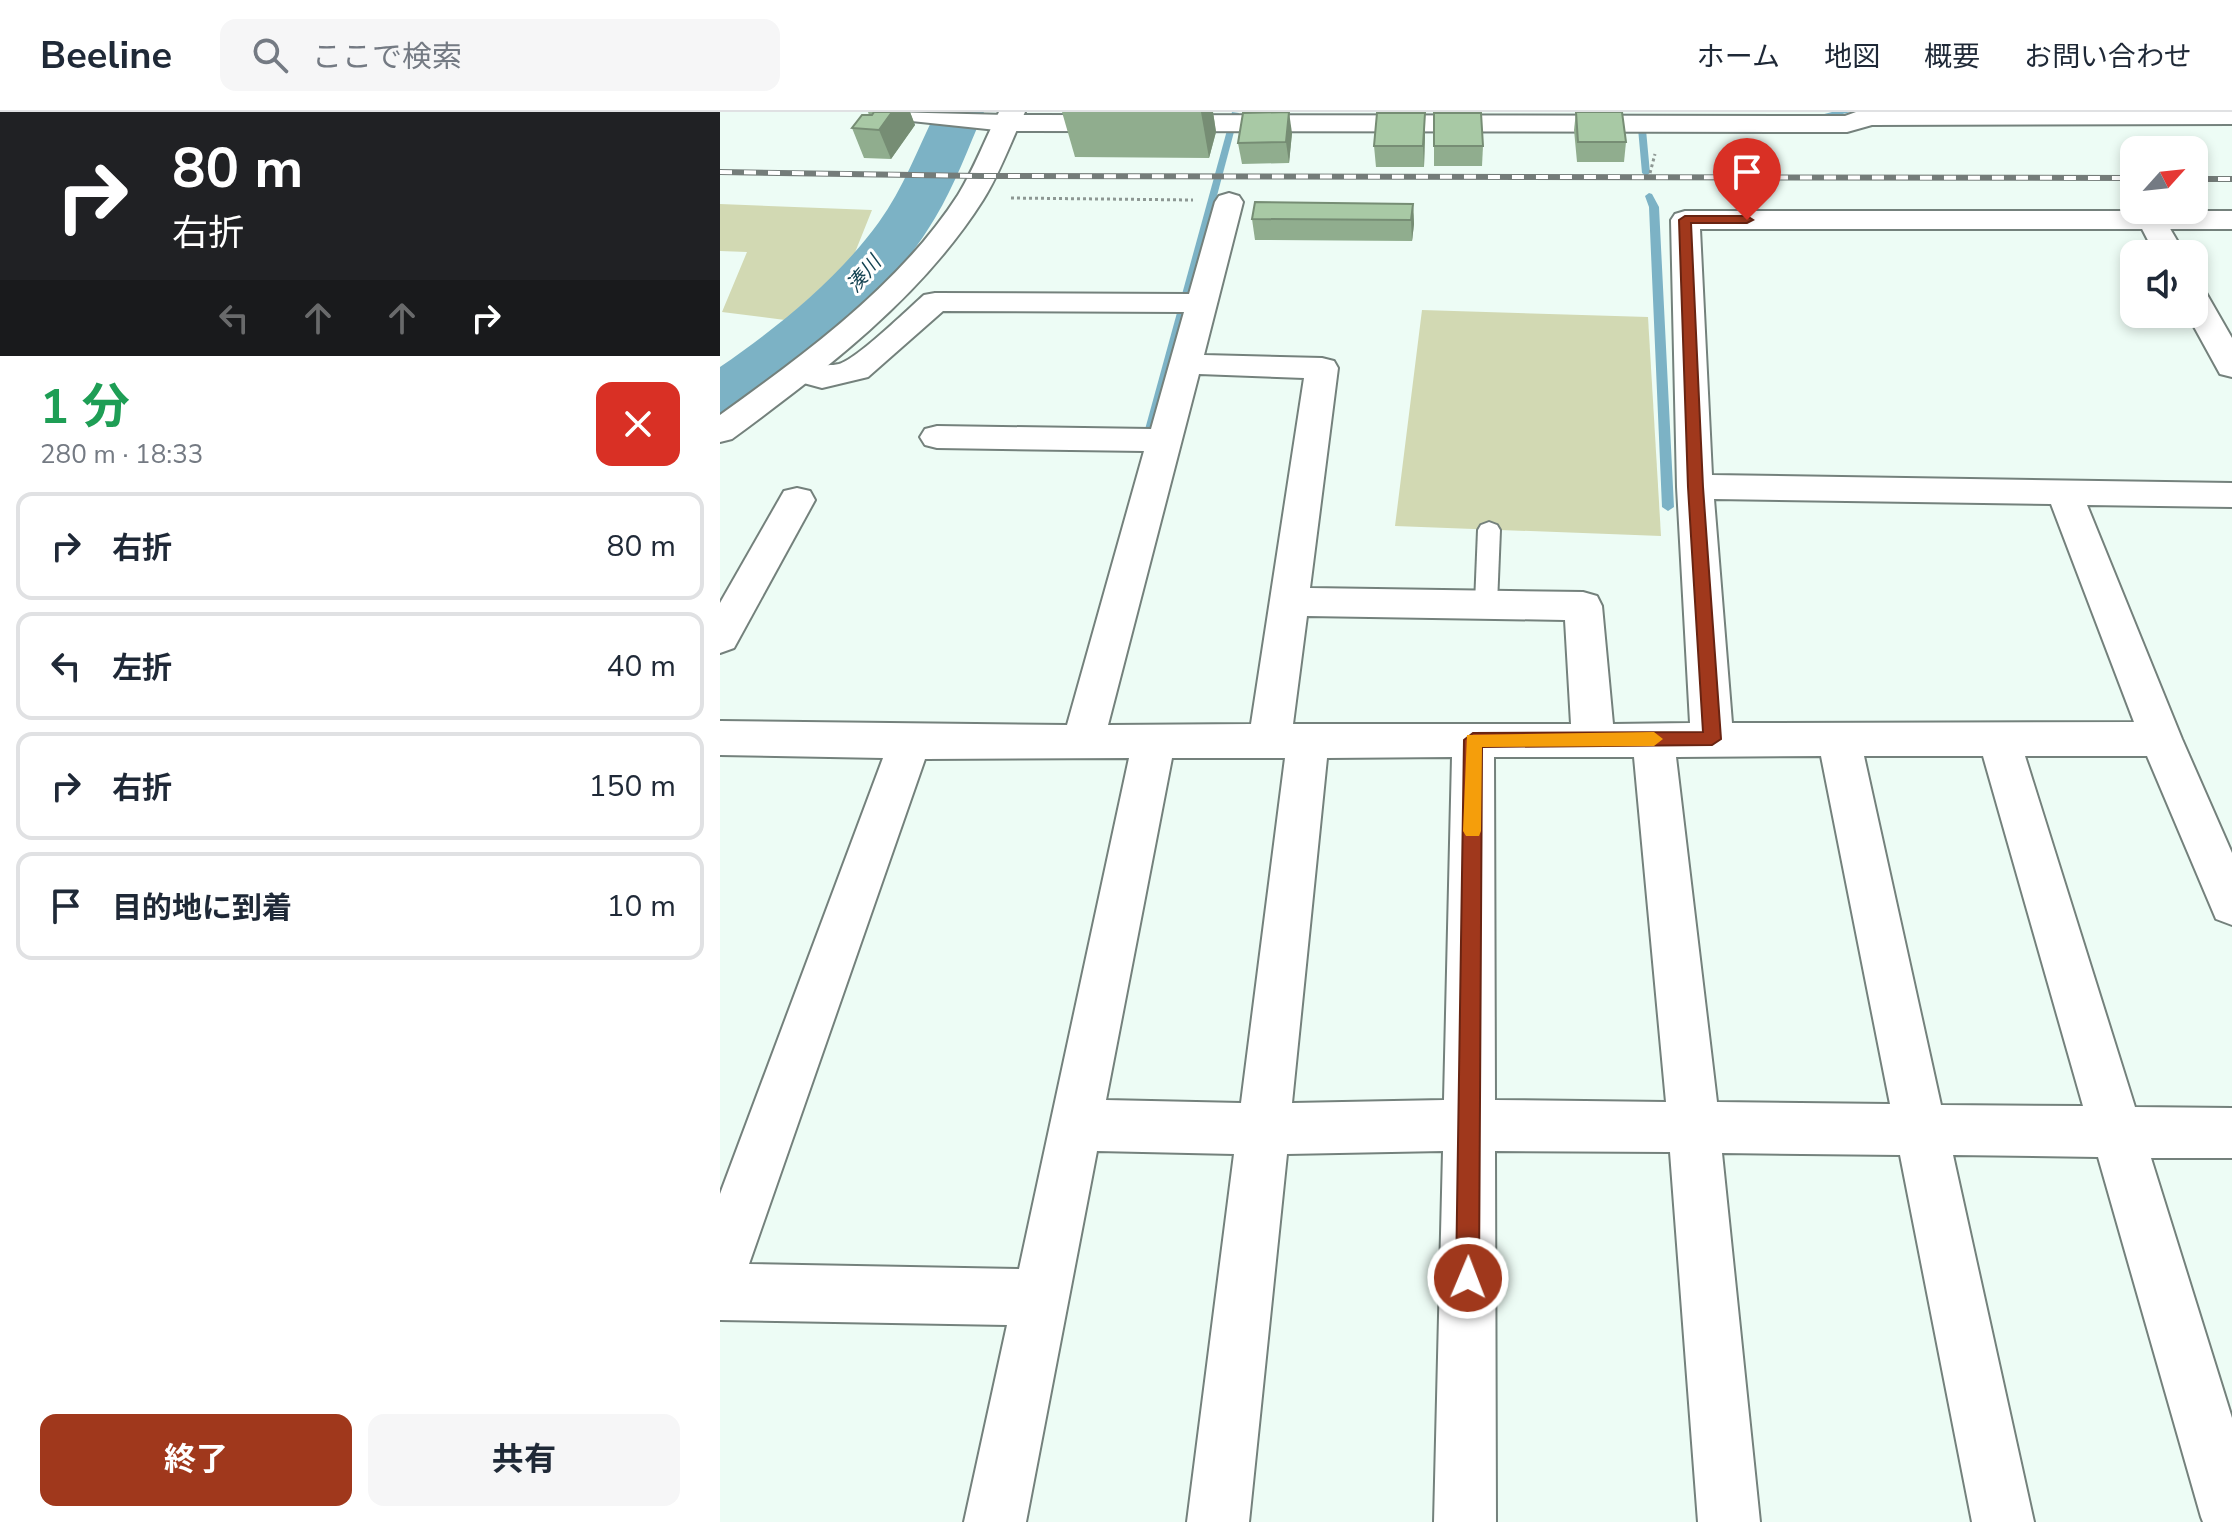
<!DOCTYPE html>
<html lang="ja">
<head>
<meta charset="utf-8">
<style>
	body { margin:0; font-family:"Nunito Sans","Noto Sans JP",sans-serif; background:#f6f6f7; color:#1f2937; height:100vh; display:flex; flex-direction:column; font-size:30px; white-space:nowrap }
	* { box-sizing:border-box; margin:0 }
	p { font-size:26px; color:#747a83 }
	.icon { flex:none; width:44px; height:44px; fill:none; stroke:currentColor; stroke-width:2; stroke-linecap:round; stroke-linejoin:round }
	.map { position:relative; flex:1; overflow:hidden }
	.drawer { display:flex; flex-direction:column; background:#fff; width:720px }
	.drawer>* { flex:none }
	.hud { background:#202124; color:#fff; overflow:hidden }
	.needle { width:52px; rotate:63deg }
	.fabs { position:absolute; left:1400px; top:24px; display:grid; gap:16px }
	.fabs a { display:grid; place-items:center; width:88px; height:88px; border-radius:16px; background:#fff; box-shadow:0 4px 12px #0003; font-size:40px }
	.pin { position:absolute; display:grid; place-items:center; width:68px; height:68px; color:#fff; margin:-82px -34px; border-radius:50% 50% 50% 0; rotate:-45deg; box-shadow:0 0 8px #0007 }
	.pin .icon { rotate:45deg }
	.me { position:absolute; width:88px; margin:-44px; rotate:1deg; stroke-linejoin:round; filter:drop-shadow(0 0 6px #0008) }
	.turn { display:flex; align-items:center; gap:28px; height:168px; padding:0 40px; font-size:36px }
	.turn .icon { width:104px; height:104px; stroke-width:2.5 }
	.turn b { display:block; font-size:56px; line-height:68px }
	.lanes { display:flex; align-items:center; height:76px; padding:0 40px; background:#0003; justify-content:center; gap:40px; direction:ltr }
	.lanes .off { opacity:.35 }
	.round { display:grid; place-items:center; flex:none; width:84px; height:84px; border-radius:16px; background:#f6f6f7 }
	.head { display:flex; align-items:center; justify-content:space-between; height:136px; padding:0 40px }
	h1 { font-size:48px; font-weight:700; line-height:60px; color:#1e9e55 }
	.cta { display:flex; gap:16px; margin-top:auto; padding:16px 40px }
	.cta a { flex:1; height:92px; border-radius:16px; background:#a0381c; color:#fff; font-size:32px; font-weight:700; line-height:92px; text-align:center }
	.cta a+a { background:#f6f6f7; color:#1f2937 }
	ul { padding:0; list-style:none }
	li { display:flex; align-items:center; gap:24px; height:108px; margin:0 16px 12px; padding:0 24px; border:4px solid #e0e1e3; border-radius:16px }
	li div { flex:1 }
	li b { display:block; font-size:30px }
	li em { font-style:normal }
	header { display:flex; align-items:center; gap:48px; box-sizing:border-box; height:112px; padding:0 40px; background:#fff; border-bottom:2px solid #e0e1e3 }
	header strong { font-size:38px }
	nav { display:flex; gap:44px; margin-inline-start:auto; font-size:28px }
	.search { width:560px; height:72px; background:#f6f6f7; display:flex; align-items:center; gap:20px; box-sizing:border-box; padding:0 28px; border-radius:16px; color:#747a83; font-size:30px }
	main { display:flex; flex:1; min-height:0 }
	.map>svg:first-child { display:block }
</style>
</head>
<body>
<header>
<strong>Beeline</strong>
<div class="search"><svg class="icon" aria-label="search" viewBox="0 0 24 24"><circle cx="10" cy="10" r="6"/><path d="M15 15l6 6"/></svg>ここで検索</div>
<nav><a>ホーム</a><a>地図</a><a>概要</a><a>お問い合わせ</a></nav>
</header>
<main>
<section class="drawer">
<div class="hud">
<div class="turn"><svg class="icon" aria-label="right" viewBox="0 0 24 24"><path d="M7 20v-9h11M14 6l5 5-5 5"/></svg><div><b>80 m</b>右折</div></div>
<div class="lanes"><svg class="icon off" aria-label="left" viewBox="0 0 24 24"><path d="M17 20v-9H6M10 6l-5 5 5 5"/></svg><svg class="icon off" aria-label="ahead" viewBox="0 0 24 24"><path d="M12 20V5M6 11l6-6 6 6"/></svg><svg class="icon off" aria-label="ahead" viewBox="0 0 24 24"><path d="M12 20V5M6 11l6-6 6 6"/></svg><svg class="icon" aria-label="right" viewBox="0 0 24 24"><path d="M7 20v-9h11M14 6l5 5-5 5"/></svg></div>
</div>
<div class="head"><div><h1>1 分</h1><p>280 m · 18:33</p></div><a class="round" style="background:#d93025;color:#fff"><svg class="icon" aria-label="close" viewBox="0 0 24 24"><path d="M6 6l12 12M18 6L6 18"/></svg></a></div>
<ul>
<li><svg class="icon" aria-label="right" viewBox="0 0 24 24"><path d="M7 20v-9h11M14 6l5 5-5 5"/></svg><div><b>右折</b></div><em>80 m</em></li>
<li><svg class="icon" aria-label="left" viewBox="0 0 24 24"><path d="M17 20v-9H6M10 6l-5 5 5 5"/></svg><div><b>左折</b></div><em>40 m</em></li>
<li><svg class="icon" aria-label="right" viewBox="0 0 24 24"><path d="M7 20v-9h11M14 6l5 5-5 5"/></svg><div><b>右折</b></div><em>150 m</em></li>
<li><svg class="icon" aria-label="arrive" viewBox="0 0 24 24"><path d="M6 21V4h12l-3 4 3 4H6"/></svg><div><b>目的地に到着</b></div><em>10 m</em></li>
</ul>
<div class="cta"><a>終了</a><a>共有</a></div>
</section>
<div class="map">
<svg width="1512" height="1410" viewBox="0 0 1512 1410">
	<rect width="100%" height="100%" fill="#edfcf5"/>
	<!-- green -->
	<g fill="#d2d9b3">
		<path d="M0 92 152 98 132 148 65 208 2 200 27 140 0 139Z"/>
		<path d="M702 198 928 205 941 424 675 414Z"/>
	</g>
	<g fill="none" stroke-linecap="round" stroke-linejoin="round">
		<!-- stream -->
		<g fill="#7cb2c5" fill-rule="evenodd">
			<path d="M512 0 519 1 431 332 426 336 421 332Z"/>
			<path d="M1112 0H1131L1097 8 1093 5Z"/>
			<path d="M921 2 928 5 925 7 930 61 926 64 922 61 917 5Z"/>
			<path d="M929 81 932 82 939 95 954 395 948 399 942 395 929 95 925 84Z"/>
		</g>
		<!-- river -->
		<path fill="#7cb2c5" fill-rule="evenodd" d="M216 0H264C248 36 235 73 215 106 181 163 133 210 83 252 57 273 32 295 0 304V255C58 215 117 168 159 110 183 77 198 36 216 0Z"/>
		<!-- service casing -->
		<g stroke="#74817c" stroke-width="4">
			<path id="service" d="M769 410 777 413 780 418 777 492 774 498 766 500 758 498 755 492 758 418 761 413Z"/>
		</g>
		<!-- minor casing -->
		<g stroke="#74817c" stroke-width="4">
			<g id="minor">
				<path d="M169 0 286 3 1125 4 1136 0H1162L1163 5 1159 11 1127 20 286 19 182 8 173 6Z"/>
				<path d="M509 81 519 84 523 90 484 243 602 246 614 249 618 256 590 476 863 480 877 484 882 494 893 612 970 611 957 375 951 108 955 102 965 99H1512V117H980L992 363 1512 371V395L1367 393 1462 627 1512 741V813L1496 807 1427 644H1305L1415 995 1512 996V1046H1431L1512 1306V1410H1483L1481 1405 1378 1045 1233 1043 1314 1410H1252L1180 1043 1002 1041 1040 1410H978L950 1040 775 1039 776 1410H714L723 1039 567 1042 529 1410H467L514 1042 377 1039 306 1410H244L287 1213 0 1208V1082L163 646 0 643V609L347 613 424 339 217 336 205 333 200 325 205 317 217 314 431 317 464 200 223 199 148 265 102 276 69 267 65 260 69 253C87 248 101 256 119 252 137 247 187 198 204 183L215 181 469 182 495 90 499 84ZM479 262 584 266 531 612 388 613ZM994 387 1331 392 1414 610 1012 611ZM587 504 845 508 851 612H573ZM1101 644 1170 992 997 990 956 645ZM1144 644H1263L1363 994 1221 993ZM732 645 724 988 572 991 607 646ZM774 645H914L946 990 775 988ZM409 646 299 1157 29 1152 205 647ZM452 646H565L521 991 386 988Z"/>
				<path d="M77 376 90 379 95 388 14 536 0 541V491L64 379Z"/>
			</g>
		</g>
		<!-- tertiary casing -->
		<g stroke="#74817c" stroke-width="4">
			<g id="tertiary">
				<path d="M279 0H305C291 29 280 61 263 88 201 186 104 259 12 327L0 330V303C86 241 180 173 238 83 254 57 265 27 279 0Z"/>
				<path d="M1140 0H1512V12L1150 13 1141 11 1137 5Z"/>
				<path d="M1432 100 1442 103 1465 142H1435L1418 109 1422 103Z"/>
				<path d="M1474 177 1485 179 1512 226V265L1500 262 1467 202H1474Z"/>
			</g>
		</g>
		<!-- path -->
		<g stroke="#8d9793" stroke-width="3" stroke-dasharray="3 3" stroke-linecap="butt">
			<path d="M930 61 935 42"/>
			<path d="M291 86 473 88"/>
		</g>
		<!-- service -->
		<use href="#service" fill="#fff" fill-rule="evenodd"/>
		<!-- minor -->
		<use href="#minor" fill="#fff" fill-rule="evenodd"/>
		<!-- tertiary -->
		<use href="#tertiary" fill="#fff" fill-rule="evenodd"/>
		<!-- rail casing -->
		<g stroke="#747c79" stroke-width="6">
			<g id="rail">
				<path d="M0 60 260 64 1414 66"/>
				<path d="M1474 67H1512"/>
			</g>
		</g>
		<!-- rail -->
		<use href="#rail" stroke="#fff" stroke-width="4" stroke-dasharray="12" stroke-linecap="butt"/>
	</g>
	<!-- wall -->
	<g fill="#90ad8e">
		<path d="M148 0H190L195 13 171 47 144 46 132 16 149 3Z"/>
		<path d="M342 0H493L496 20 489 46 355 45Z"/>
		<path d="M856 0 906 30 904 50H857L854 18Z"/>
		<path d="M572 21 569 51 522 52 518 31Z"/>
		<path d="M705 21 704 55H656L654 34Z"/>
		<path d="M714 34H763L762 54H714Z"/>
		<path d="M693 92 694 112 692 129 535 128 532 107Z"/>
	</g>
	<!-- shaded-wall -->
	<g fill="#768d74">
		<path d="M172 0H190L195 13 171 47 159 18Z"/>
		<path d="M481 0H493L496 20 489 46Z"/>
		<path d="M569 0 572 21 569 51 566 30Z"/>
		<path d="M705 1V21L704 55 703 34Z"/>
		<path d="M693 92 694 112 692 129 691 108Z"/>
	</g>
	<!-- building -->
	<g fill="#a8c9a5" stroke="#768d74" stroke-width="2">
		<path d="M154 0H172L159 18 132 16 142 3H152Z"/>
		<path d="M569 0 566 30 518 31 523 1Z"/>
		<path d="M856 0H902L906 30H858Z"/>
		<path d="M657 1H705L703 34H654Z"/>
		<path d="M714 1H761L763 34H714Z"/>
		<path d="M535 90 693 92 691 108 532 107Z"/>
	</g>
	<!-- route -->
	<path fill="#a0381c" stroke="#682412" stroke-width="2" d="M965 104H1027L1033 108 1027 111H971L983 375 1001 627 992 633 762 635 759 1166 756 1174 748 1177 739 1174 736 1166 744 628 753 621 983 620 968 375 959 108Z"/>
	<!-- slow -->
	<path fill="#f59e0b" d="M934 620 943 627 934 634 762 635 761 719 759 724H746L743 719 747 623Z"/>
	<g text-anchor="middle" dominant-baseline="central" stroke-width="6" stroke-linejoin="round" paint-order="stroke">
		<!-- far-water labels -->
		<g font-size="20" font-style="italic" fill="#144352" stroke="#fff">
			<text transform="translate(144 162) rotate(-50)">湊川</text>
		</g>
	</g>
</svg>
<div class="fabs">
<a><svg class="needle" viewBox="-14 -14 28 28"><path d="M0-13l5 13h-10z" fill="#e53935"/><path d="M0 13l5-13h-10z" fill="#747a83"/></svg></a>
<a><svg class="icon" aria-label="sound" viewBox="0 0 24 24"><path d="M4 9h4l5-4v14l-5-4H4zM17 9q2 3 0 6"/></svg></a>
</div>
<div class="pin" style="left:1027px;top:108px;background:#d93025"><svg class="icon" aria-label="arrive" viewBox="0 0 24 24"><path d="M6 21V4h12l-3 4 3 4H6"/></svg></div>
<svg class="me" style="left:748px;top:1166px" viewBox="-20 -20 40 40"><circle r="17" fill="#a0381c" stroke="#fff" stroke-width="3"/><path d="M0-11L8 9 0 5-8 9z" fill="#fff"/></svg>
</div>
</main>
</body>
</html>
